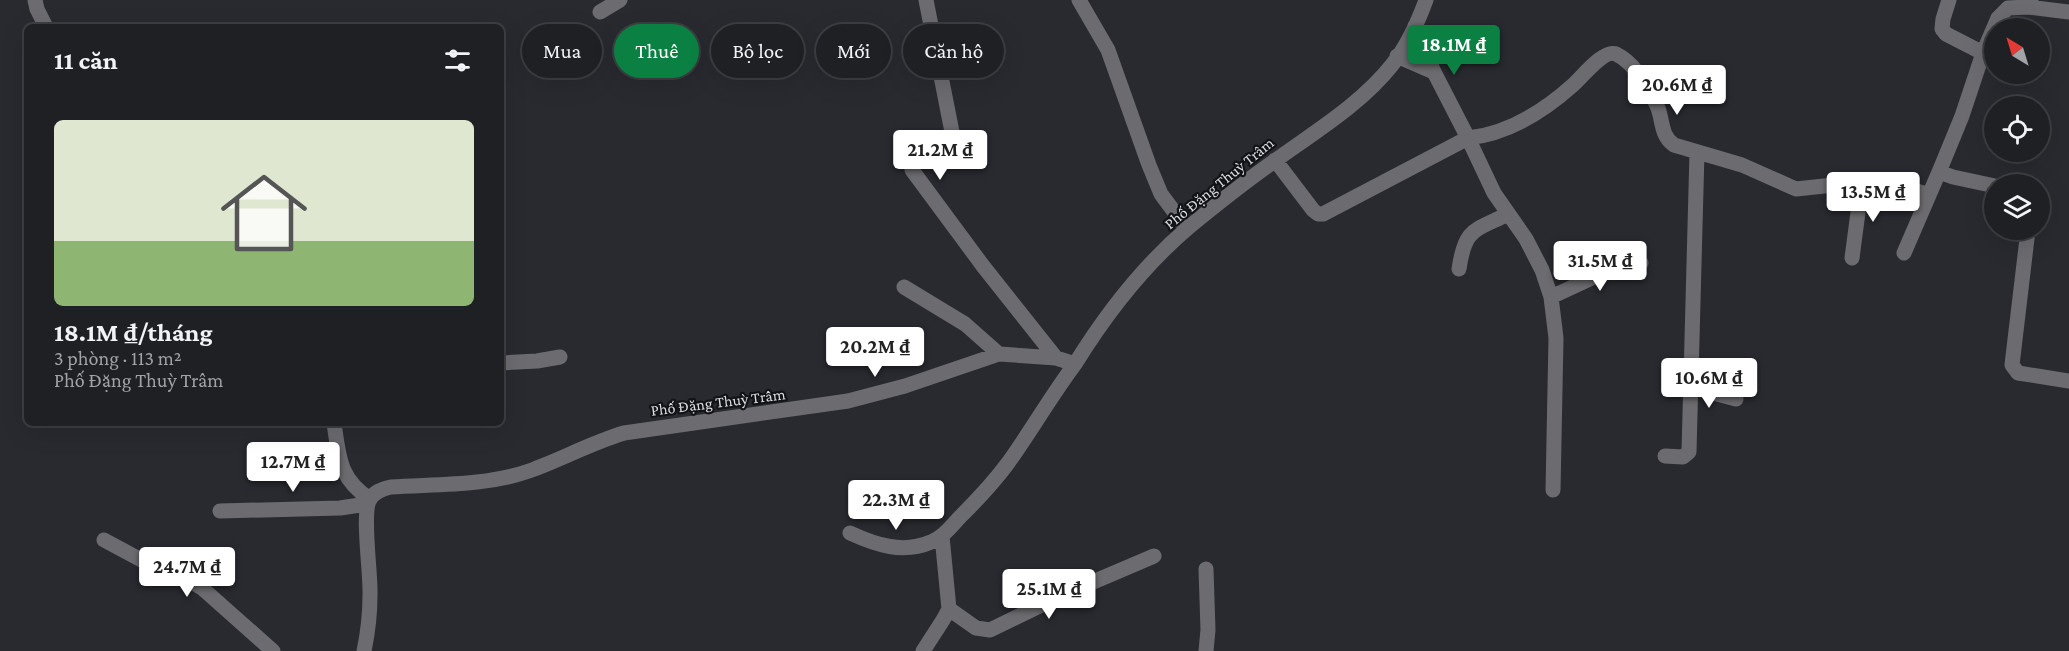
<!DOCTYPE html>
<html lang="vi">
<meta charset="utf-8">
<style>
body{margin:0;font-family:"Crimson Pro",serif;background:#27282c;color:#f1f3f6;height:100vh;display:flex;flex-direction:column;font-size:22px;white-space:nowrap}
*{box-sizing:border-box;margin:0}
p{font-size:20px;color:#a1a3a6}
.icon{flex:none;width:33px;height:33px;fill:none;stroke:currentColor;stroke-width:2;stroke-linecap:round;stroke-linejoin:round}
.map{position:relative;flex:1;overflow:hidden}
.drawer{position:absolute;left:24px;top:24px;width:480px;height:402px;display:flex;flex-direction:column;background:#1f2024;border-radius:9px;box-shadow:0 6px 24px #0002,0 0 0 2px #3c3e41}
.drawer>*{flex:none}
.top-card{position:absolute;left:522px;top:24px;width:570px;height:54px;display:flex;gap:12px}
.needle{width:39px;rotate:322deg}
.buttons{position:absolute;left:1984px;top:18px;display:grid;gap:12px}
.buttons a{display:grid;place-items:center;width:66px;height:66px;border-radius:50%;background:#1f2024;box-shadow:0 6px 24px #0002,0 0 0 2px #3c3e41;font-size:30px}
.price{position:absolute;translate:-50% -51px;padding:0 14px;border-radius:6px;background:#fff;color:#222;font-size:20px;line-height:39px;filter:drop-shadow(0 2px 3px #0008)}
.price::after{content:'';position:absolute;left:50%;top:36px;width:18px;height:14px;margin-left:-9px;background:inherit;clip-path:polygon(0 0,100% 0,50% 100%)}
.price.on{background:#0b8043;color:#fff}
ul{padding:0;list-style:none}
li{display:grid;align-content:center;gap:12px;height:318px;padding:0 30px}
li+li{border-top:2px solid #3c3e41}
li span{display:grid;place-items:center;height:186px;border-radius:9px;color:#555}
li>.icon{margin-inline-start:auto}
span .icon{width:108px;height:108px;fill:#fffc;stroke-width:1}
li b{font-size:26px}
h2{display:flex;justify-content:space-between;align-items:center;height:72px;padding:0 30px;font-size:26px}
.chip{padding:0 21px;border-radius:27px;background:#1f2024;box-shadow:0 6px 24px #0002,0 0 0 2px #3c3e41;font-size:21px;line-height:54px}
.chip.on{background:#0b8043;color:#fff}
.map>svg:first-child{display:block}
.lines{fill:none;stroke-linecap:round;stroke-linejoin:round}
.minor{stroke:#6c6c70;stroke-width:15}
.labels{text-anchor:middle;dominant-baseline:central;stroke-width:4.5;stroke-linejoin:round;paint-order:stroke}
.street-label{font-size:16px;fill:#dddde2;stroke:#121316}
</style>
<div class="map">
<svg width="2069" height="651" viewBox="0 0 2069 651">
<rect width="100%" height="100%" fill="#292a30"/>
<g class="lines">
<path class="minor" d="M 35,0 L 37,9 L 46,27
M 926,0 L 953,137 L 951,143 L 914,160 L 912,163 L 912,170 L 983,266 L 1056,358
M 1079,0 L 1108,50 L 1149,165 L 1161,194 L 1187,229
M 1949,0 L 1943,19 L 1942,29 L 1946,34 L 1983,53
M 2028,7 L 2069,12
M 600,12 L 620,0
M 1415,26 L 1434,72 L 1468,138 L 1494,193 L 1526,239 L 1542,270 L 1551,297 L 1556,338 L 1553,490
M 1397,56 L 1434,72
M 1275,160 L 1313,210 L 1318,214 L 1323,214 L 1468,138 C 1508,134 1544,111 1573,85 C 1582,77 1604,49 1616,54 C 1635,63 1650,90 1658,108 C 1663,122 1661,136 1674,145 L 1742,165 L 1796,189 L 1862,182 L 1898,185 L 1929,195
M 1995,186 L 1953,177 L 1939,172 L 1962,116 L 1983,53 L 1998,18 L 2008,8 L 2028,7 L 2031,0
M 2028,230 L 2012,365 L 2018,373 L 2069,381
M 1904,253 L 1939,172
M 1852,258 L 1862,182
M 1459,269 C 1465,228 1474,231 1508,214
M 904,287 L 965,324 L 999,354
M 1551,297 L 1609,270 L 1641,263
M 501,363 L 537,361 L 560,357
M 1690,387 L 1736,399
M 334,423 C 339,457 339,479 370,499
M 1665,456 L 1683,457 L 1689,452 L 1697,152
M 220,511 L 340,508 L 367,504
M 850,533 C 876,545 903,554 931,542 C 944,537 952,525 962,515 C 978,499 994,482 1008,463 C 1031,431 1051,396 1075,364
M 104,540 L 145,562 L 183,577 L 202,588 L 273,651
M 949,609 L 976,628 L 990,630 L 1058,597 L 1154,556
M 364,651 C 368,632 370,614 370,595 C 371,575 362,516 369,501 C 373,492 382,489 391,487 C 437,484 486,486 529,471 C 562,459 591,443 624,433 L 848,401 L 905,386 L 999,354 L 1056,358 L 1075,364 C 1106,314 1144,265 1189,227 C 1217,204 1246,181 1276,160 C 1316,131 1361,104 1392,65 C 1407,46 1418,22 1426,0
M 923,651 L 943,620 L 949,609 L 942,536
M 1206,651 L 1208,630 L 1206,569"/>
</g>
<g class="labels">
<g class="street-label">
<text transform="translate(1219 183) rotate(-39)">Phố Đặng Thuỳ Trâm</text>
<text transform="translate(718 402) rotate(-7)">Phố Đặng Thuỳ Trâm</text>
</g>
</g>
</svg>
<div class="buttons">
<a><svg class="needle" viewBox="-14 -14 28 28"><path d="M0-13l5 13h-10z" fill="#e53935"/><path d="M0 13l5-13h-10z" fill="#a1a3a6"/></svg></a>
<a><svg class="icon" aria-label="locate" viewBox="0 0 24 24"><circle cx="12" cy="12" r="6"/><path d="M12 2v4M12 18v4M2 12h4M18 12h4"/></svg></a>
<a><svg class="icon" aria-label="layers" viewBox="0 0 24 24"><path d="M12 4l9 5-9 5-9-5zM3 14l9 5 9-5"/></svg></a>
</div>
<b class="price on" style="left:1454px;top:76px">18.1M ₫</b>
<b class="price" style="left:1677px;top:116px">20.6M ₫</b>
<b class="price" style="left:940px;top:181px">21.2M ₫</b>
<b class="price" style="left:1873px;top:223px">13.5M ₫</b>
<b class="price" style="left:1600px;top:292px">31.5M ₫</b>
<b class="price" style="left:875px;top:378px">20.2M ₫</b>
<b class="price" style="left:1709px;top:409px">10.6M ₫</b>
<b class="price" style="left:293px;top:493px">12.7M ₫</b>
<b class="price" style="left:896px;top:531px">22.3M ₫</b>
<b class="price" style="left:187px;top:598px">24.7M ₫</b>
<b class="price" style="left:1049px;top:620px">25.1M ₫</b>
<div class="top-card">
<a class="chip">Mua</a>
<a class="chip on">Thuê</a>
<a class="chip">Bộ lọc</a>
<a class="chip">Mới</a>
<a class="chip">Căn hộ</a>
</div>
<section class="drawer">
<h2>11 căn<svg class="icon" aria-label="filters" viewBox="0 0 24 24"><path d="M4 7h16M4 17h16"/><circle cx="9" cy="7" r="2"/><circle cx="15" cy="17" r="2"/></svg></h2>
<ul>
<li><span style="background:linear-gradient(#dfe7d0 65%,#8fb573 0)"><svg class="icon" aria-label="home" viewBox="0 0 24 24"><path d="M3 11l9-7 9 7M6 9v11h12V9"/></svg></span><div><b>18.1M ₫/tháng</b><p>3 phòng · 113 m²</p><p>Phố Đặng Thuỳ Trâm</p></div></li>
</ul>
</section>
</div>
